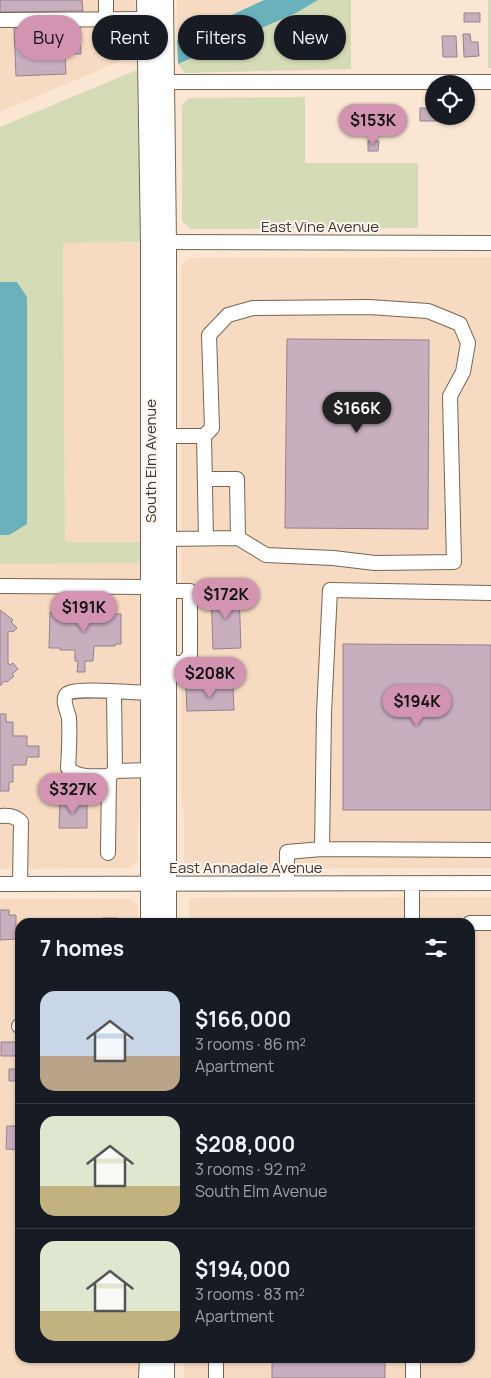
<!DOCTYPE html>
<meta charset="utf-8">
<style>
body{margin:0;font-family:Manrope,sans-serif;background:#20242c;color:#f1f3f6;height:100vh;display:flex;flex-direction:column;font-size:19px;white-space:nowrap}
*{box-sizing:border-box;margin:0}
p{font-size:16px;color:#9ea1a6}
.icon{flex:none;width:28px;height:28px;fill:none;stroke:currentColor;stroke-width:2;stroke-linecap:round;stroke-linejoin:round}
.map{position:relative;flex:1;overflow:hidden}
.panel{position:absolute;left:15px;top:918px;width:460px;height:445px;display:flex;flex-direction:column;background:#171b24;border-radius:15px;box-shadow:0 1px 4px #0004}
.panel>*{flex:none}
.hud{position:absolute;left:15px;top:15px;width:461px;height:45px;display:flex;gap:10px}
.buttons{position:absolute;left:425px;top:75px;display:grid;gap:10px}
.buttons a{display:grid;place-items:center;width:50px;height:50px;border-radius:50%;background:#171b24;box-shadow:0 1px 4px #0004;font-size:25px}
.price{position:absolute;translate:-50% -42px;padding:0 11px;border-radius:18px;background:#d294b0;color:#111;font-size:16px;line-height:32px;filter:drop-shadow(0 1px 2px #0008)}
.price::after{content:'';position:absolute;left:50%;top:30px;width:15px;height:11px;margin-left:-8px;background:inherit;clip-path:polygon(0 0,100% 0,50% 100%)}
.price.current{background:#222;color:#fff}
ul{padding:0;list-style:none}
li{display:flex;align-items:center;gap:15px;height:125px;padding:0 25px}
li+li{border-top:1px solid #363941}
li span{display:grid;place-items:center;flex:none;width:140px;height:100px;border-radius:15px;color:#555}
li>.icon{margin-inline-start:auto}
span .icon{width:60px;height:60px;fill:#fffc;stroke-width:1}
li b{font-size:21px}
h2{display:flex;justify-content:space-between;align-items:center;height:60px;padding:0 25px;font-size:21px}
.tag{padding:0 18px;border-radius:22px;background:#171b24;box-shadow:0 1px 4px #0004;font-size:18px;line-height:45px}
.tag.current{background:#d294b0;color:#111}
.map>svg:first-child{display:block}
.built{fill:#f6dbc2}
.green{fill:#d6dbb7}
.water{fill:#6ab1bb}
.building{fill:#c7afbe;stroke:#97808d}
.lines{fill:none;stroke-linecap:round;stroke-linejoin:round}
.minor-casing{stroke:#776554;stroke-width:16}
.major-casing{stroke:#776554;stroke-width:20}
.minor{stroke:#fff;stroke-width:14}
.major{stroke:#fff;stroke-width:18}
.labels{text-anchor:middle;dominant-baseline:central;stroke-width:4;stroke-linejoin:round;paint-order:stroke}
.street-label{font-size:15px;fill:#3d352e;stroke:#fef6ee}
</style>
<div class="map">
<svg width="491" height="1378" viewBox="0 0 491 1378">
<rect width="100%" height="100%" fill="#fbe6d3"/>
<path class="built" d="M 0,0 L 135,0 L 137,54 L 0,112 Z
M 177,0 L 264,0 L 177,40 Z
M 141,242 L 141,542 L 65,542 L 63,243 Z
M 491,257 L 491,868 L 191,869 L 184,862 L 184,819 L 181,795 L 181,266 L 190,258 Z
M 141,563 L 141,798 L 138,827 L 138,861 L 131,868 L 0,869 L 0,564 Z
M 491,897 L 491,1378 L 184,1378 L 184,1358 L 470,1358 L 470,922 L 189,922 L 189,900 L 192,898 Z
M 0,899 L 131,899 L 138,906 L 138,922 L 20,922 L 20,1358 L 139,1358 L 139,1378 L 0,1378 Z"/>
<path class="green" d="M 318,0 L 351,0 L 351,69 L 185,73 L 178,64 L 296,13 Z
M 488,0 L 491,0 L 491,68 L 488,68 Z
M 137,70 L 141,242 L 63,243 L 65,542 L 141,542 L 141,563 L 0,564 L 0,127 Z
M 305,97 L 305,163 L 418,163 L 418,228 L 191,229 L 182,221 L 182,105 L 189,98 Z"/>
<path class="water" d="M 264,0 L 318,0 L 296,13 L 178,64 L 177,40 Z
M 0,282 L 17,282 L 27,297 L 27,524 L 9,535 L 0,535 Z"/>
<path class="building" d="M 0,0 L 82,0 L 83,11 L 0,12 Z
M 464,13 L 480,13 L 480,22 L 464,22 Z
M 80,25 L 81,54 L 65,54 L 66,74 L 16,76 L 14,28 Z
M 463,34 L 470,34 L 471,42 L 478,42 L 479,56 L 464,57 Z
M 442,36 L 456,36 L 457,57 L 443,57 Z
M 420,108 L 434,108 L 434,116 L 441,116 L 441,121 L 420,121 Z
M 368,141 L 379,141 L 378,151 L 368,151 Z
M 287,339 L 429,340 L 428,529 L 285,528 Z
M 239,592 L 241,648 L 213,649 L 211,593 Z
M 0,610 L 13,620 L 11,622 L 17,628 L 13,632 L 10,631 L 8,632 L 8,663 L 10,665 L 13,663 L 18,669 L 12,674 L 14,676 L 7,682 L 5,681 L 0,686 Z
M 76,610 L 95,610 L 95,614 L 121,614 L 121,644 L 115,644 L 115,646 L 94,646 L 93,661 L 85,661 L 85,672 L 77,672 L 78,661 L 75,661 L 75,650 L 60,650 L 60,648 L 49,648 L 50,612 L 76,612 Z
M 343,644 L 491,645 L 491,810 L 343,810 Z
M 233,687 L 234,710 L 187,711 L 186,688 Z
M 0,714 L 6,714 L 6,722 L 13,722 L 13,736 L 27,736 L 27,746 L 39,746 L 39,757 L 27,757 L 26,765 L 13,765 L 13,782 L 9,782 L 9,791 L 0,791 Z
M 60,801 L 87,801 L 87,828 L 59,828 Z
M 0,910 L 9,910 L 9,915 L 16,915 L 16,939 L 0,940 Z
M 102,918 L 117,918 L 117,922 L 102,922 Z
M 1,1042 L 20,1042 L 20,1056 L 1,1056 Z
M 9,1069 L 20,1069 L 20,1081 L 9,1081 Z
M 7,1126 L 20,1126 L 20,1150 L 6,1149 Z
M 272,1358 L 385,1358 L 385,1378 L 272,1378 Z"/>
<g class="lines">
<defs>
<path id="minor" d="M 106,0 L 106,19
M 0,20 L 147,19
M 157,82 L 491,82
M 158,242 L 491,243
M 167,436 L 204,436
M 205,479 L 237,479 L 238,538
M 167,539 L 238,538 L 266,555 L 333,558 L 375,563 L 454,562 L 450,396 L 463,372 L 468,343 L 460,324 L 428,311 L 369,307 L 253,308 L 228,315 L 209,335 L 212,428 L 204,436 L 206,538
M 0,586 L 150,587
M 167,591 L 190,591 L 190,655 L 183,663 L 167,663
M 491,593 L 330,590 L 324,713 L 322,849 L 491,850
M 114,692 L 115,771
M 150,693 C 137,693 72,686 66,695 C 62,702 68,712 69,718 C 70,735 69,752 68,768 C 78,779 96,776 109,776 L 115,771 L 150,770
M 0,816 C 8,815 16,816 21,822 L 20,884
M 108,853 L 109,776
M 287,883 L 287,852 L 322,849
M 0,884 L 491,883
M 412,884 L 412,922
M 470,923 L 491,923
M 19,1026 L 20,1026
M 413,1358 L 413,1378
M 216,1378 L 216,1358"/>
<path id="major" d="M 146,0 L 150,242 L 150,922
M 164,0 L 167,242 L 167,922
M 148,1378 L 149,1358
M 165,1378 L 165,1358"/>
</defs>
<use href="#minor" class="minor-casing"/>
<use href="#major" class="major-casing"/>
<use href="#minor" class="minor"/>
<use href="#major" class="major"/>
</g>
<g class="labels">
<g class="street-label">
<text x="320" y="226">East Vine Avenue</text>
<text transform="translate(150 461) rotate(-90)">South Elm Avenue</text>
<text x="246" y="867">East Annadale Avenue</text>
</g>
</g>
</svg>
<div class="buttons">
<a><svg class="icon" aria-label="locate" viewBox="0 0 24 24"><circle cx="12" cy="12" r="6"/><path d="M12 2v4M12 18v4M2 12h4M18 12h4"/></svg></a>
</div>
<b class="price" style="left:373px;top:146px">$153K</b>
<b class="price current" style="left:357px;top:434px">$166K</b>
<b class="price" style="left:226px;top:620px">$172K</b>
<b class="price" style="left:84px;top:633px">$191K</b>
<b class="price" style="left:210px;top:699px">$208K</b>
<b class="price" style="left:417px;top:727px">$194K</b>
<b class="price" style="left:73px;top:815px">$327K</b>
<div class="hud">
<a class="tag current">Buy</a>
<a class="tag">Rent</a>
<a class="tag">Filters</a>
<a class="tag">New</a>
</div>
<section class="panel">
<h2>7 homes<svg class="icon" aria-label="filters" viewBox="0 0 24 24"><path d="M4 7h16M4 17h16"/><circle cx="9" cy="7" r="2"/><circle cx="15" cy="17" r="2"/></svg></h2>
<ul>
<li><span style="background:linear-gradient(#c9d6e8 65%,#b9a48a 0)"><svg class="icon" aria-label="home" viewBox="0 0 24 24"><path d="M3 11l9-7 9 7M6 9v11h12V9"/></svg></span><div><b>$166,000</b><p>3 rooms · 86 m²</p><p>Apartment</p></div></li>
<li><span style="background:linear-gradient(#dfe7d0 70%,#c2b280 0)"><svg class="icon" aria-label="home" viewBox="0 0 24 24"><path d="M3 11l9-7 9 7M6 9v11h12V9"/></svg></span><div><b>$208,000</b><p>3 rooms · 92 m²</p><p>South Elm Avenue</p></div></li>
<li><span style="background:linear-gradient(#dfe7d0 70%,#c2b280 0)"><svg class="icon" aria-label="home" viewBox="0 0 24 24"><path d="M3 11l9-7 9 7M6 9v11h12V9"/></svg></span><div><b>$194,000</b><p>3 rooms · 83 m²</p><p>Apartment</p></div></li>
</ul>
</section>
</div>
